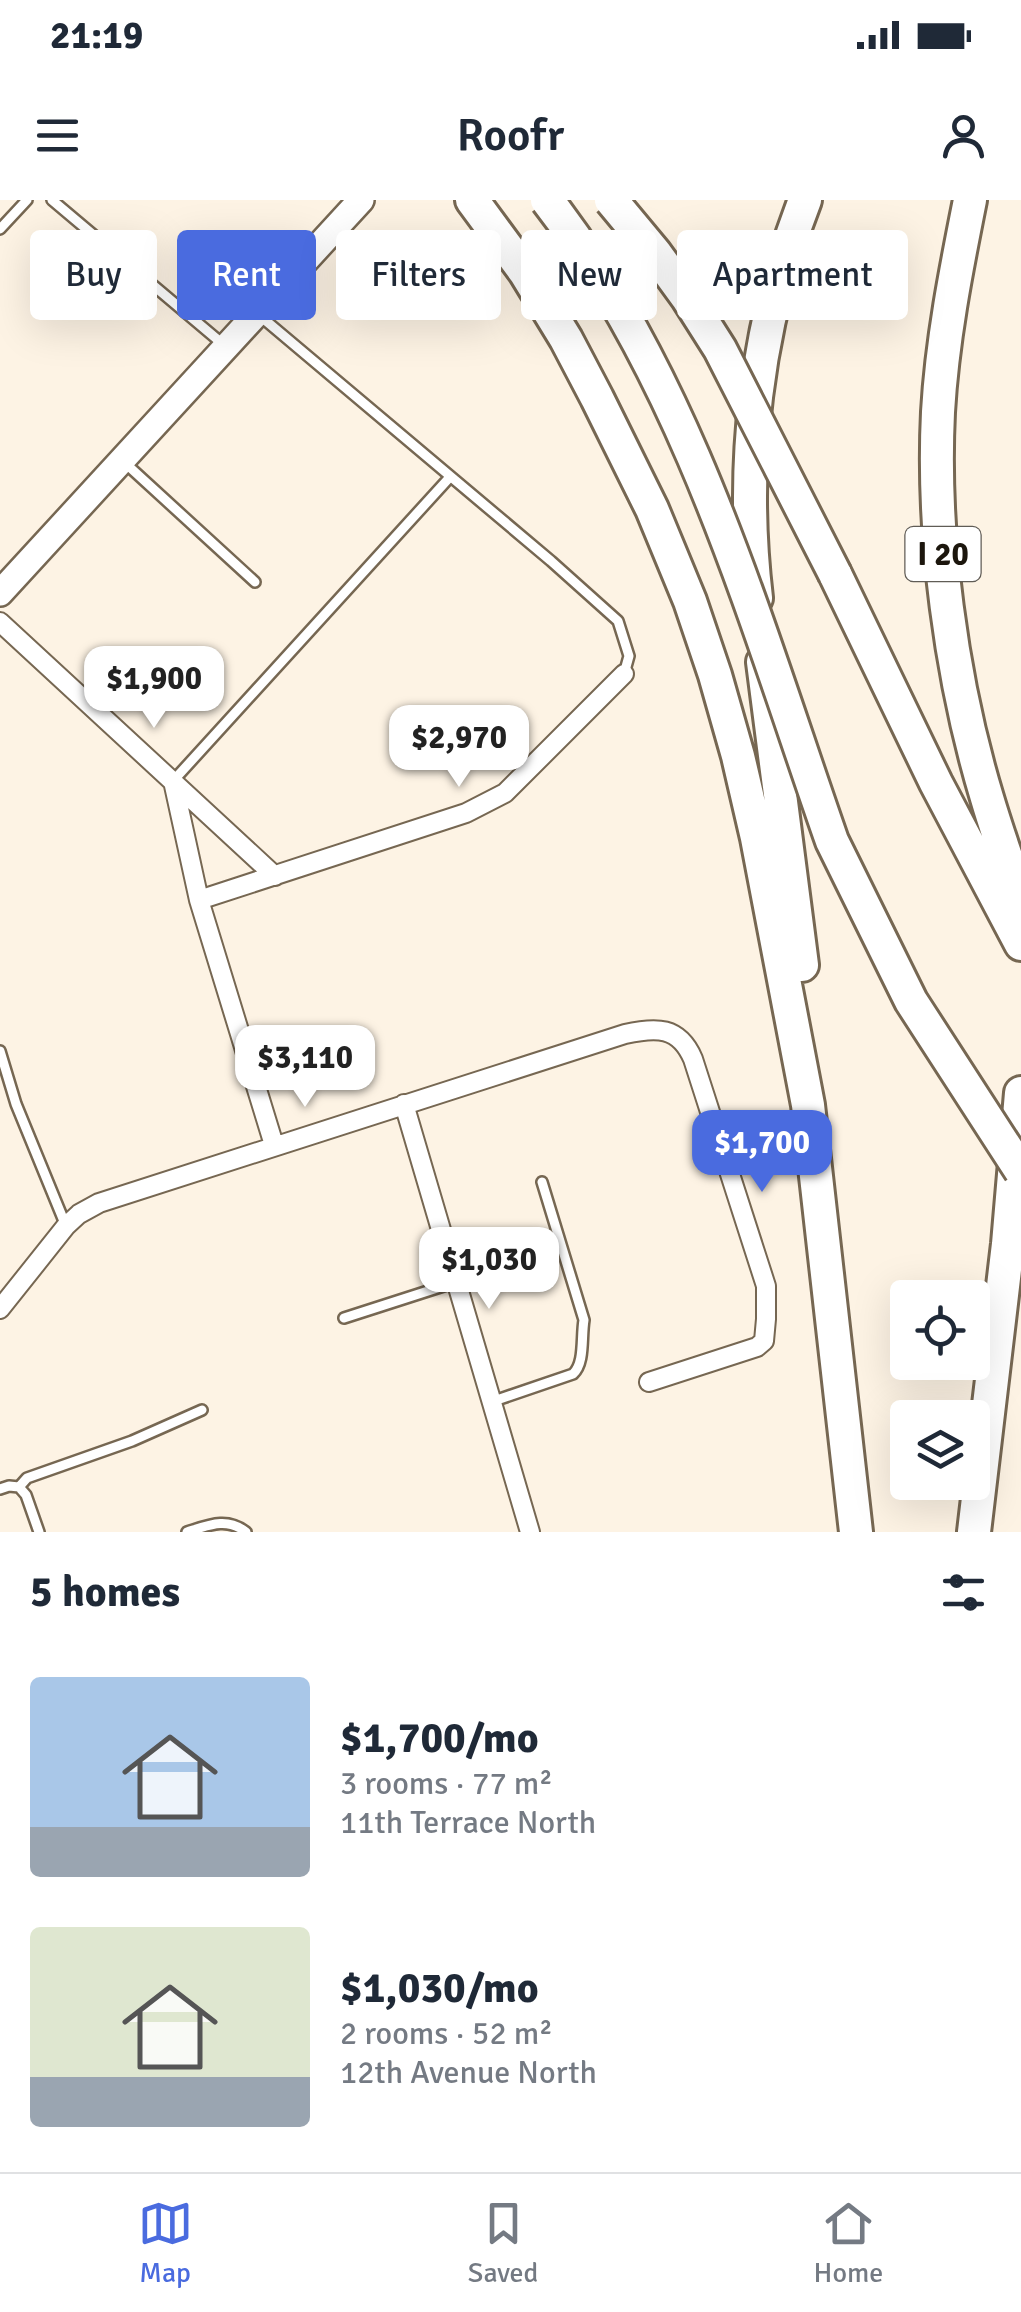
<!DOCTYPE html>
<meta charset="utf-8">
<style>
body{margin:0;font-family:Signika,sans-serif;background:#f2f2f3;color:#1f2937;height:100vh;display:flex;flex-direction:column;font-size:38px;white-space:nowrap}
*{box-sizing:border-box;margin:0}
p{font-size:32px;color:#747a83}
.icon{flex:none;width:55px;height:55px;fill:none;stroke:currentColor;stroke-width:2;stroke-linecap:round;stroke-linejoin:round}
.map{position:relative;height:1332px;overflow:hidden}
.sheet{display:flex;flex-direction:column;background:#fff;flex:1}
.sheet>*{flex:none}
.banner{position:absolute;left:30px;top:30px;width:962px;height:90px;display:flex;gap:20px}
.buttons{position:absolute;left:890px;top:1080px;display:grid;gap:20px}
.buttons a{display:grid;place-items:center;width:100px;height:100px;border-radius:10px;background:#fff;box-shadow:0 10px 40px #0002;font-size:50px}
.price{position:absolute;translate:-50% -85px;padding:0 22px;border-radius:20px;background:#fff;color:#222;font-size:32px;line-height:65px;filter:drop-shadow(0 2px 5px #0008)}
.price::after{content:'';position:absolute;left:50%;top:60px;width:30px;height:22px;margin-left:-15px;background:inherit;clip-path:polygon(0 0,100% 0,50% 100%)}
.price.selected{background:#4a6bdf;color:#fff}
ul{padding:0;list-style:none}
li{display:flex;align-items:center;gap:30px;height:250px;padding:0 30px}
li span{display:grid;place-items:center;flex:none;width:280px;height:200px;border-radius:10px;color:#555}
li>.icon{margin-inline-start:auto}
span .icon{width:120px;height:120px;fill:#fffc;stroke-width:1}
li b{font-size:42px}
h2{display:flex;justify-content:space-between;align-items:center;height:120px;padding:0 30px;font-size:42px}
.chip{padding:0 35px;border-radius:10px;background:#fff;box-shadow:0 10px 40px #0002;font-size:35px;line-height:90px}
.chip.selected{background:#4a6bdf;color:#fff}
.status{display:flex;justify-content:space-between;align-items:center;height:70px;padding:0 50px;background:#fff;direction:ltr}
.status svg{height:28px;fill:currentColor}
header{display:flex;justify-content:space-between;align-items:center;height:130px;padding:0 30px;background:#fff;font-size:45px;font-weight:600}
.dock{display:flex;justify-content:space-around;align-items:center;height:140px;border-top:2px solid #e0e1e3;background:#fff;font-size:28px;color:#747a83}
.dock a{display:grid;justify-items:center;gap:5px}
.dock .selected{color:#4a6bdf}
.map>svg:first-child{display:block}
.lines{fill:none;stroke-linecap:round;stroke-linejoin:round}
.lane-casing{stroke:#766752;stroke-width:14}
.street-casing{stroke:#766752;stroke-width:22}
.secondary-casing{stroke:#766752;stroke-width:30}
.highway-casing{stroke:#766752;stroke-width:38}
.lane{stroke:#fff;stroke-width:9}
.street{stroke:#fff;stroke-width:18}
.secondary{stroke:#fff;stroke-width:25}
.highway{stroke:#fff;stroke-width:32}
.highway-bridge-casing{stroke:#766752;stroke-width:38;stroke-linecap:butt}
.highway-bridge{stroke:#fff;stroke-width:32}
.labels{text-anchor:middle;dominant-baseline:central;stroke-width:10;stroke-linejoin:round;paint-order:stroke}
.shield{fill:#fff;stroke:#605c56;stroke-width:2.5}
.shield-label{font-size:32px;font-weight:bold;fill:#1c160d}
</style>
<div class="status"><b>21:19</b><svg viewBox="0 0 49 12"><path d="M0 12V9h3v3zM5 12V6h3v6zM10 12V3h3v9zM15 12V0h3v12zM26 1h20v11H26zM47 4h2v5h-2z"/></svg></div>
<header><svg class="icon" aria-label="menu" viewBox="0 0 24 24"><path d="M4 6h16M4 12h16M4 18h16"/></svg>Roofr<svg class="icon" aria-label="person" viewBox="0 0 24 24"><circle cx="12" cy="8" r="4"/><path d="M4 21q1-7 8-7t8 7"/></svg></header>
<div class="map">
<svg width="1021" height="1332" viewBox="0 0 1021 1332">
<rect width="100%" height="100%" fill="#fdf3e4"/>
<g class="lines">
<defs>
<path id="lane" d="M 52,0 L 224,145
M 0,29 L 27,0
M 259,115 L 551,361 L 618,421 L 629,456 L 624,474
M 124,262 L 255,382
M 173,581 L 450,277
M 0,851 L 16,904 L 66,1026
M 344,1118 L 456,1082
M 491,1202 L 573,1174 C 585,1163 581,1138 584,1120 L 542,982
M 19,1287 L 27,1278 L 132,1241 L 202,1210
M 0,1289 L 9,1286 L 19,1287 L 26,1295 L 39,1332
M 187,1332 C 209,1325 227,1317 246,1332"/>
<path id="street" d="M 0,422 L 275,676
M 173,581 L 199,700 L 274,945
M 199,700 L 466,613 L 505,593 L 624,474
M 404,904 L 530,1332
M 0,1109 L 66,1026 L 79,1014 L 99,1003 L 625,834 C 656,827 679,826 693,859 L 766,1086 L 766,1119 L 764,1141 L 757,1147 L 649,1182"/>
<path id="secondary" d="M 0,393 L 361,0"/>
<path id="highway" d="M 472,0 L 525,72 L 566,139 L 597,198 L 652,309 L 690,401 L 715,475 L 738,556 L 757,638 L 808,905 L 856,1332
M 970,0 C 956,70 942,141 938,212 C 932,336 951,479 987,598 C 997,632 1009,666 1021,700
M 835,374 L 936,583 L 1021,744
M 756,398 C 740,264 756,126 805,0
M 763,462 L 802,765
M 974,1332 L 1008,1044 L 1021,893"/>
</defs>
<use href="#lane" class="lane-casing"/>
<use href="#street" class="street-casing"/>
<use href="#secondary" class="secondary-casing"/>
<use href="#highway" class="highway-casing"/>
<use href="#lane" class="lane"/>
<use href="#street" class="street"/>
<use href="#secondary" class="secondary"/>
<use href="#highway" class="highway"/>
<defs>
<path id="highway-bridge" d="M 547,0 C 690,184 756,424 832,641 L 911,801 L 1021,971
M 611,0 L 655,53 L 687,97 L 720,149 L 835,374"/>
</defs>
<use href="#highway-bridge" class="highway-bridge-casing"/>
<use href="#highway-bridge" class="highway-bridge"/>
</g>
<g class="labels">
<rect class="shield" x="905.5" y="327" width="75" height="54" rx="8"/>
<g class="shield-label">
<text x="943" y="354">I 20</text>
</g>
</g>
</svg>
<div class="buttons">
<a><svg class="icon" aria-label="locate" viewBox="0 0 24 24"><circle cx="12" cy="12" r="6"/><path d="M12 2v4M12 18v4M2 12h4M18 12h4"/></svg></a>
<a><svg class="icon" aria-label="layers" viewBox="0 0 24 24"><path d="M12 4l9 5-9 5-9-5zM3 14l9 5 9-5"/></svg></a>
</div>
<b class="price" style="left:154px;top:531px">$1,900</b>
<b class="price" style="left:459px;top:590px">$2,970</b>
<b class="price" style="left:305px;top:910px">$3,110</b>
<b class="price selected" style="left:762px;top:995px">$1,700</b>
<b class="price" style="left:489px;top:1112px">$1,030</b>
<div class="banner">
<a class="chip">Buy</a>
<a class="chip selected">Rent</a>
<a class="chip">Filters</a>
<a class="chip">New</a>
<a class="chip">Apartment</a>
</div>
</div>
<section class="sheet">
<h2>5 homes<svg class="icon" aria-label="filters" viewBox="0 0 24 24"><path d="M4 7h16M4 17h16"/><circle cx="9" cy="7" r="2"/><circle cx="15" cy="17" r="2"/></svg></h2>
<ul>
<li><span style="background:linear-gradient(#a9c7e8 75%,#9aa5b1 0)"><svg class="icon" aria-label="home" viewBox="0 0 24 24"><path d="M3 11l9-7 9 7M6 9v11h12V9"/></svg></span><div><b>$1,700/mo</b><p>3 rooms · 77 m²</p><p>11th Terrace North</p></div></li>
<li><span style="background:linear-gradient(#dfe7d0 75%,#9aa5b1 0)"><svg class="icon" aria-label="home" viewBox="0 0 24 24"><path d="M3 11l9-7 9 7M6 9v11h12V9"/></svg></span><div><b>$1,030/mo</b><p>2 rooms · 52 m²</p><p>12th Avenue North</p></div></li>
</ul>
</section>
<nav class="dock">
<a class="selected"><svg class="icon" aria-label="map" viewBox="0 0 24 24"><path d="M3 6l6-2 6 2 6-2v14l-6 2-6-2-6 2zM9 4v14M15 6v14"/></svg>Map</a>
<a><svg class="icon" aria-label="saved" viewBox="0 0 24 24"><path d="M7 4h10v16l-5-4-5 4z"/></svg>Saved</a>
<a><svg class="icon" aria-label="home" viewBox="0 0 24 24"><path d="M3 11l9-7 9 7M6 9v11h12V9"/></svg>Home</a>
</nav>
